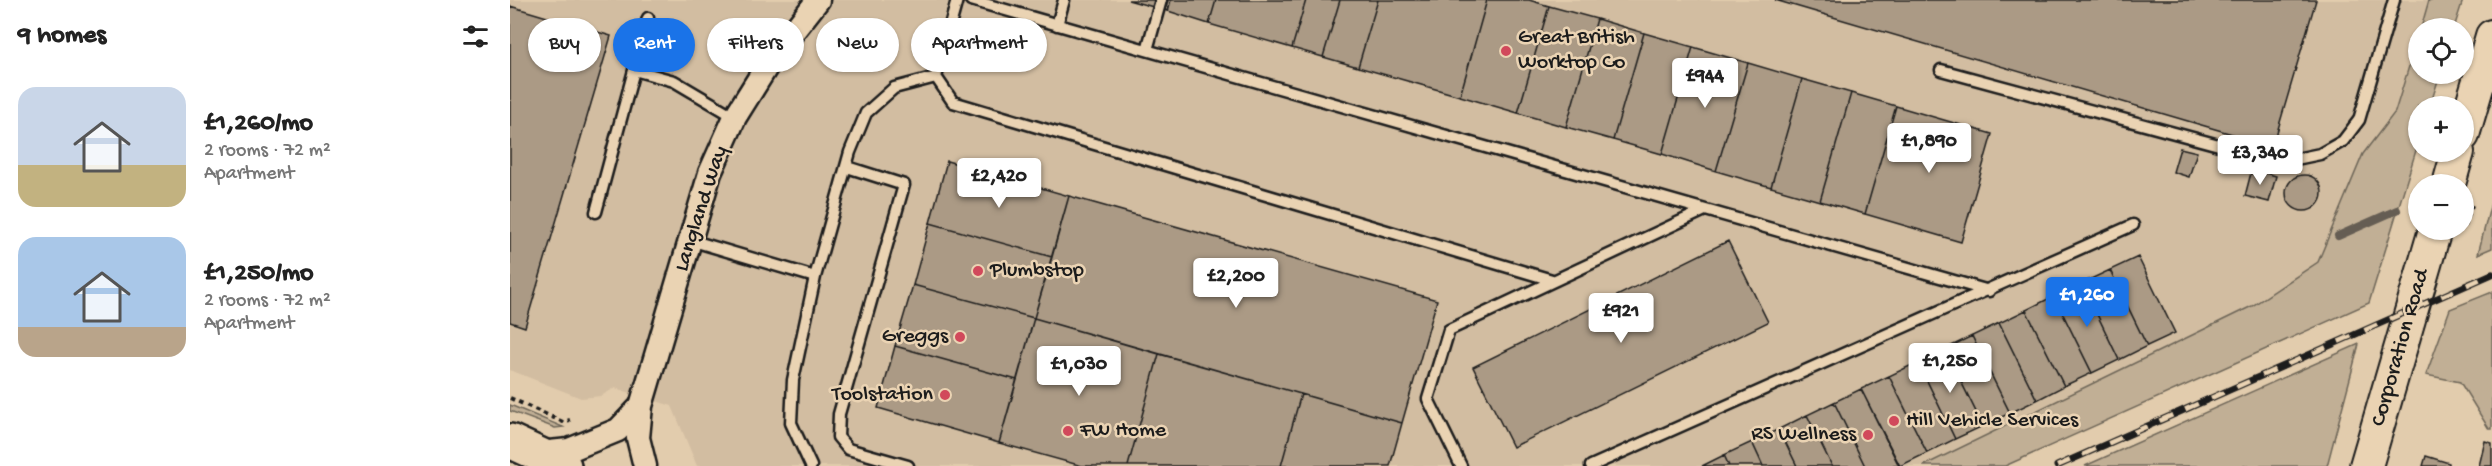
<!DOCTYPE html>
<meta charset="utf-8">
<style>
body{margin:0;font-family:"Gochi Hand",sans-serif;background:#f2f2f2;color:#222;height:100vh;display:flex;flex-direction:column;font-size:22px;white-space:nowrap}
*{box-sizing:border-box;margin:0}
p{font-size:20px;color:#767676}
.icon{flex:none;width:33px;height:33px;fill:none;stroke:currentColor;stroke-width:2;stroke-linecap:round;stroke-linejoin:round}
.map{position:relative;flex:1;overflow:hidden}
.details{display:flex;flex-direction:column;background:#fff;width:510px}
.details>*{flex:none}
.hud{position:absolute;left:18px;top:18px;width:570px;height:54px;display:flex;gap:12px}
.controls{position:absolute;left:1898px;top:18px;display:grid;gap:12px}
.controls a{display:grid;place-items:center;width:66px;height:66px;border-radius:50%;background:#fff;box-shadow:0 2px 4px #0004;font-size:30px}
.price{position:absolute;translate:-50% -51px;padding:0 14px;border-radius:6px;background:#fff;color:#222;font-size:20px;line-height:39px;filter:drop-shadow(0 2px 3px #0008)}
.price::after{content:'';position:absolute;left:50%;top:36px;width:18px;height:14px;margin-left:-9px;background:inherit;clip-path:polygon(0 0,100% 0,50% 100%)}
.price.active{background:#1a73e8;color:#fff}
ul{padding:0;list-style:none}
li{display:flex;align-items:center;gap:18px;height:150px;padding:0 18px}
li span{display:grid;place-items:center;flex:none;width:168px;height:120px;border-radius:18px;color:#555}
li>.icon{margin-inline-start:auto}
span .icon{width:72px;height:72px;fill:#fffc;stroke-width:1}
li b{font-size:26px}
h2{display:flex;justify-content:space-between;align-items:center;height:72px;padding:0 18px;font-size:26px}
.chip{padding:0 21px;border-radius:27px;background:#fff;box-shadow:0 2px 4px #0004;font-size:21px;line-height:54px}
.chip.active{background:#1a73e8;color:#fff}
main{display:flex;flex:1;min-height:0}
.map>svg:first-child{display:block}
.built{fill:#d2bda1}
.green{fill:#c1af95;stroke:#6e6658;stroke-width:1.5}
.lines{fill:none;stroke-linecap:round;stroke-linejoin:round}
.stream{stroke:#655d52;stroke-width:8}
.building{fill:#ab9a85;stroke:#1c1c1c;stroke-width:1.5}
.lane-casing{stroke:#1c1c1c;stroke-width:15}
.street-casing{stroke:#1c1c1c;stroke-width:27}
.secondary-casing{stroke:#1c1c1c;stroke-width:36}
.primary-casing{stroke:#1c1c1c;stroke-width:38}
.path{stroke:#1c1c1c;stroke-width:4;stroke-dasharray:4.5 4.5;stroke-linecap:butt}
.lane{stroke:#ead3b3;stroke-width:10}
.street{stroke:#ead3b3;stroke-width:22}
.secondary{stroke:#ead3b3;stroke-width:32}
.primary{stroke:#ead3b3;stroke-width:33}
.rail-casing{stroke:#1c1c1c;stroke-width:7}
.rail{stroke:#ead3b3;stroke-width:4.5;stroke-dasharray:14;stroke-linecap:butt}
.poi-dot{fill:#d1495b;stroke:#ead3b3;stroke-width:2}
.labels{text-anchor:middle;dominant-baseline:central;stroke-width:5;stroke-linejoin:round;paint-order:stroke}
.poi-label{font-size:22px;fill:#1c1c1c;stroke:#ead3b3;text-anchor:start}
.street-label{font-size:22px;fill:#1c1c1c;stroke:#ead3b3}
</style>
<main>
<section class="details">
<h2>9 homes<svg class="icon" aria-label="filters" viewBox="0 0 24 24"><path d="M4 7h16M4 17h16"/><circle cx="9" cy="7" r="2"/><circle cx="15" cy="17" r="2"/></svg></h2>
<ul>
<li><span style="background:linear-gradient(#c9d6e8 65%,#c2b280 0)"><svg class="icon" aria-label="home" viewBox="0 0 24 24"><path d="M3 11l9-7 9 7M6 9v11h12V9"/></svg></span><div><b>£1,260/mo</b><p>2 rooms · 72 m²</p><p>Apartment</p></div></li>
<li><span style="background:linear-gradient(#a9c7e8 75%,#b9a48a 0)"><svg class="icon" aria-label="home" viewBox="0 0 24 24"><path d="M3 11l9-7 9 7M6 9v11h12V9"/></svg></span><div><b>£1,250/mo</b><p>2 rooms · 72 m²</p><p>Apartment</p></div></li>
</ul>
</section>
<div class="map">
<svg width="1982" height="466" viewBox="0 0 1982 466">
<rect width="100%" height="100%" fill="#e2ccad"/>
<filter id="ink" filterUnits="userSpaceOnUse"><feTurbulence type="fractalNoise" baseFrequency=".0167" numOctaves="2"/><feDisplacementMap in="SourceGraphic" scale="12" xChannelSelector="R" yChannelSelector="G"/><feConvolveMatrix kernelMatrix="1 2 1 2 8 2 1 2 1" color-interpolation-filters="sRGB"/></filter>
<g filter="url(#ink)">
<path class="built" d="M 0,0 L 1919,0 L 1911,28 L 1908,28 L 1908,37 L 1885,112 L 1853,154 L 1808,262 L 1742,306 L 1413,466 L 187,466 L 162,406 L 105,388 L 91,396 L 71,398 L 0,370 Z"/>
<path class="green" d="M 1919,0 L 1953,0 L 1944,28 L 1911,28 Z
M 1908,37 L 1908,74 L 1930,74 L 1920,106 L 1908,106 L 1908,144 L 1859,303 L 1495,466 L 1413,466 L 1742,306 L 1808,262 L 1853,154 L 1885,112 Z
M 1982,199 L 1982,248 L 1968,254 Z
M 1982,292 L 1982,429 L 1979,429 L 1950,382 L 1916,375 L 1940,309 Z
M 1849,344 L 1817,466 L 1575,466 Z
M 0,405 L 53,427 L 45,428 L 0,411 Z"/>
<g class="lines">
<path class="stream" d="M 1828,236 L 1887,210"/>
</g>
<path class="building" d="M 618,0 L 661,0 L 658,11 Z
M 661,0 L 706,0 L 699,24 L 658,11 Z
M 706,0 L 796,0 L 782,48 L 699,24 Z
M 796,0 L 830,0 L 813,57 L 782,48 Z
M 830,0 L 868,0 L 848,67 L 813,57 Z
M 868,0 L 977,0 L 950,96 L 848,67 Z
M 977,0 L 1019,0 L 1039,6 L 1008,113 L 950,96 Z
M 1265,0 L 1806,0 L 1763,146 Z
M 0,6 L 101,36 L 15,327 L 0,322 Z
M 1039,6 L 1087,19 L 1056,127 L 1008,113 Z
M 1087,19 L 1134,33 L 1103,140 L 1056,127 Z
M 1134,33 L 1183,47 L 1152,154 L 1103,140 Z
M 1183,47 L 1238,63 L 1206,171 L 1152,154 Z
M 1238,63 L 1292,79 L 1261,187 L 1206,171 Z
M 1292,79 L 1341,93 L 1310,201 L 1261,187 Z
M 1341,93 L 1386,106 L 1355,214 L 1310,201 Z
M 1386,106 L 1482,134 L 1451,242 L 1355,214 Z
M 1670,148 L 1687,152 L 1679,177 L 1663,172 Z
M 437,161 L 559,196 L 542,257 L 420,223 Z
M 1742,169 L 1766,176 L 1759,202 L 1735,196 Z
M1776 193a18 18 0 1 1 36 0a18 18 0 1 1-36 0Z
M 559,196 L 927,300 L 892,423 L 524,318 Z
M 420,223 L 542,257 L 524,318 L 403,285 Z
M 1218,241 L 1258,322 L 1003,447 L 963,367 Z
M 1628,257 L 1665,333 L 1637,346 L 1600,270 Z
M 1600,270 L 1637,346 L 1609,360 L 1572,283 Z
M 1572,283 L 1609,360 L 1582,373 L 1544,296 Z
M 403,285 L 524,318 L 507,380 L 385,346 Z
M 1544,296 L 1582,373 L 1554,386 L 1516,310 Z
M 1516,310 L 1554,386 L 1527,400 L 1489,323 Z
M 524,318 L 649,354 L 618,466 L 572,466 L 489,443 Z
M 1489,323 L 1527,400 L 1500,413 L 1462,336 Z
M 1462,336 L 1500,413 L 1473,426 L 1435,349 Z
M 385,346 L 507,380 L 489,443 L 368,408 Z
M 1435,349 L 1473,426 L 1445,439 L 1408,362 Z
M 649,354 L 791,394 L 771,466 L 618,466 Z
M 1408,362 L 1445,439 L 1417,453 L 1379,376 Z
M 1379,376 L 1417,453 L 1390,466 L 1351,389 Z
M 1351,389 L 1389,466 L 1355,466 L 1324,402 Z
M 791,394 L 892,423 L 880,466 L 771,466 Z
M 1324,402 L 1355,466 L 1322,466 L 1297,415 Z
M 1297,415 L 1322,466 L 1287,466 L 1269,429 Z
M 1269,429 L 1287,466 L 1253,466 L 1242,442 Z
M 1975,441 L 1982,443 L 1982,466 L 1969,466 Z
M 1242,442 L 1253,466 L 1219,466 L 1214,455 Z
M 1214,455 L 1219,466 L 1192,466 Z
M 1916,456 L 1939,463 L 1939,466 L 1913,466 Z"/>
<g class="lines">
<defs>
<path id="lane" d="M 447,0 L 426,77 L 443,102 L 1042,280
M 461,0 L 1479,291
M 547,25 L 554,0
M 637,50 L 651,0
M 124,70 L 164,81 L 225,117
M 1431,70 L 1757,158 L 1786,159 L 1810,154 L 1833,141 L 1849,120 L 1884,0
M 337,167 L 394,185 L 329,414 L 328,437 L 338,449 L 398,466
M 86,212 L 138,18
M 180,240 L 305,277
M 301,466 L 281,423 L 283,380 L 305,277 L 340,152 L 356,113 L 384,88 L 426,77
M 951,466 L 918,399 L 939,330 L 1195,210
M 1081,466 L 1623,225"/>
<path id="street" d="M 30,453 L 59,450 L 108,430 L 131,406
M 135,466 L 128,438 L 131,406 L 200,173 L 225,117 L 260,61 L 308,0"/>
<path id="secondary" d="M 1953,135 L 1982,36
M 1939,184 L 1948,152
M 1856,466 L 1925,230"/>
<path id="primary" d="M 0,441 L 54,466"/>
</defs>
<use href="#lane" class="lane-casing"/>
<use href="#street" class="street-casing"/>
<use href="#secondary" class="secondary-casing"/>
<use href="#primary" class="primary-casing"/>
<path class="path" d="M 1955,226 L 1962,205
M 0,398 L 53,422 L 60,420"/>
<use href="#lane" class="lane"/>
<use href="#street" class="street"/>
<use href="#secondary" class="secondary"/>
<use href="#primary" class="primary"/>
<defs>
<path id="rail" d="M 1547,466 L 1982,274"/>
</defs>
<use href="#rail" class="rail-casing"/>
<use href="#rail" class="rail"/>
</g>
</g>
<g class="poi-dot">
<circle cx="996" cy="51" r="6"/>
<circle cx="468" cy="271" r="6"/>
<circle cx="450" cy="337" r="6"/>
<circle cx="435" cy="395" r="6"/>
<circle cx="1384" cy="421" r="6"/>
<circle cx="558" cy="431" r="6"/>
<circle cx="1358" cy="435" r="6"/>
</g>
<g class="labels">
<g class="poi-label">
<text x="1008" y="38">Great British<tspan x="1008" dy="25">Worktop Co</tspan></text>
<text x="480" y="271">Plumbstop</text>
<text x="438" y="337" text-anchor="end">Greggs</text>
<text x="423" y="395" text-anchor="end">Toolstation</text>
<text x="1396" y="421">Hill Vehicle Services</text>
<text x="570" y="431">FW Home</text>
<text x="1346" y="435" text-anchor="end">RS Wellness</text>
</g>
<g class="street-label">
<text transform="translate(192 209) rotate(-72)">Langland Way</text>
<text transform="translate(1891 348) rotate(-74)">Corporation Road</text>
</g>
</g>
</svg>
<div class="controls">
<a><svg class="icon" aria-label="locate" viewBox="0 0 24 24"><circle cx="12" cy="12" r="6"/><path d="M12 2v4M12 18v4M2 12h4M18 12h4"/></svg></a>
<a>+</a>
<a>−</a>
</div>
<b class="price" style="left:1195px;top:109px">£944</b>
<b class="price" style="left:1419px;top:174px">£1,890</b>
<b class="price" style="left:1750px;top:186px">£3,340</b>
<b class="price" style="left:489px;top:209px">£2,420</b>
<b class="price" style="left:726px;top:309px">£2,200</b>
<b class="price active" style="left:1577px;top:328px">£1,260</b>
<b class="price" style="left:1111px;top:344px">£921</b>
<b class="price" style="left:1440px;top:394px">£1,250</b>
<b class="price" style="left:569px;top:397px">£1,030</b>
<div class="hud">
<a class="chip">Buy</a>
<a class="chip active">Rent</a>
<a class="chip">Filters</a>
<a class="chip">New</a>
<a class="chip">Apartment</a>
</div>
</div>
</main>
